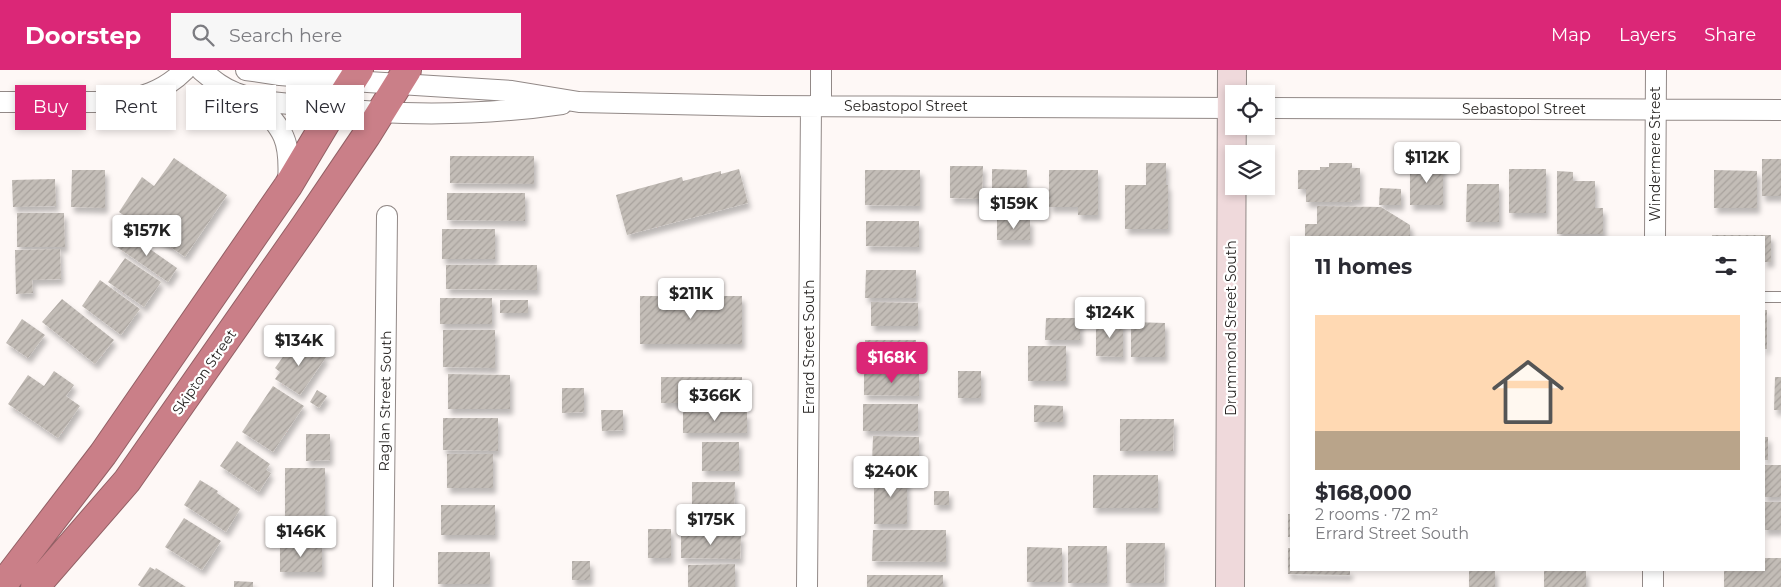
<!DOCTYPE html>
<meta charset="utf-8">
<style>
body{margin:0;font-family:Montserrat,sans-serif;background:#f7f7f7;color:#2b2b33;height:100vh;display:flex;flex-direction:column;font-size:19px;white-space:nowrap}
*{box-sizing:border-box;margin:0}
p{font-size:16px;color:#7c7c81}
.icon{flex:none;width:28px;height:28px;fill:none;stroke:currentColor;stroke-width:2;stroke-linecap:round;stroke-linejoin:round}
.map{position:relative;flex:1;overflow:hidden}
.side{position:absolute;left:1290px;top:166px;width:475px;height:335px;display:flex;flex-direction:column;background:#fff;border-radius:0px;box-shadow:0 2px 8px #0003}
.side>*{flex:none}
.top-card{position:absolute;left:15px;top:15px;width:475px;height:45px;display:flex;gap:10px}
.buttons{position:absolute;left:1225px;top:15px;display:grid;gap:10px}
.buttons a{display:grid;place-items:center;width:50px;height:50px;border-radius:0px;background:#fff;box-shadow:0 2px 8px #0003;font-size:25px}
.price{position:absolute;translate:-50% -42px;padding:0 11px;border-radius:5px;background:#fff;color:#222;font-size:16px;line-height:32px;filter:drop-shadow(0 1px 2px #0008)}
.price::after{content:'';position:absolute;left:50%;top:30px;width:15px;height:11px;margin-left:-8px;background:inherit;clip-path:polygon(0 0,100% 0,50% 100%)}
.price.on{background:#db2777;color:#fff}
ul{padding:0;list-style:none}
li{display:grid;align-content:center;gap:10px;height:265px;padding:0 25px}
li span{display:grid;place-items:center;height:155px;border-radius:0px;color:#555}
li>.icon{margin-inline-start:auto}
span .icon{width:90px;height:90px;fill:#fffc;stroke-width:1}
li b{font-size:21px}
h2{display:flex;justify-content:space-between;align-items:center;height:60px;padding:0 25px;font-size:21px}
.tag{padding:0 18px;border-radius:0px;background:#fff;box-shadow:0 2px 8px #0003;font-size:18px;line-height:45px}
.tag.on{background:#db2777;color:#fff}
header{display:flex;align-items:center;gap:30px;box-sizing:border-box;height:70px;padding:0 25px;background:#db2777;color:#fff}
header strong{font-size:24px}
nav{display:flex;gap:28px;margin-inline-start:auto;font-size:18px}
.search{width:350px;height:45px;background:#f7f7f7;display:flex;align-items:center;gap:12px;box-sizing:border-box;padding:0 18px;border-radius:0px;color:#7c7c81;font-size:19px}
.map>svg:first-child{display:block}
.building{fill:url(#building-hatch);filter:url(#shadow)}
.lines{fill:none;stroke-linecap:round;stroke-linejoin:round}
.lane-casing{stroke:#928987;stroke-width:12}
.street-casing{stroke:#928987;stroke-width:22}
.secondary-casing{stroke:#928987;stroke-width:30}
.highway-casing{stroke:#926065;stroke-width:30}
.lane{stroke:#fff;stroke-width:10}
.street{stroke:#fff;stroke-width:20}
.secondary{stroke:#efd9db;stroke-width:28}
.highway{stroke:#ca7f88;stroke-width:28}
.labels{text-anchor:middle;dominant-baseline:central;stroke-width:4.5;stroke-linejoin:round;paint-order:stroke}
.street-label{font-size:14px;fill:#2a2725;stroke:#fff}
</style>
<header>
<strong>Doorstep</strong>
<div class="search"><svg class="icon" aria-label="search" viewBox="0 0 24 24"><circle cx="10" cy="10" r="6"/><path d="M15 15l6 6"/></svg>Search here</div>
<nav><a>Map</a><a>Layers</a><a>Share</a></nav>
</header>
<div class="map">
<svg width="1781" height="517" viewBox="0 0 1781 517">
<defs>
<pattern id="building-hatch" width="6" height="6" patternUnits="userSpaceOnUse" patternTransform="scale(1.25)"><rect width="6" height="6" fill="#c3bdb7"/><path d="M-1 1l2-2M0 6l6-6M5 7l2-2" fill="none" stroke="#a8a29d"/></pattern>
<filter id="shadow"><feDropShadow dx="3" dy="5.5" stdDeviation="2.5" flood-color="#0004"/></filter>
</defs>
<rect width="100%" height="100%" fill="#fef8f6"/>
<path class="building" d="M 450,86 L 534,86 L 534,114 L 450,113 Z
M 174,88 L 227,125 L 185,187 L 119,142 L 142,107 L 154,116 Z
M 1762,89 L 1781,89 L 1781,126 L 1762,126 Z
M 1146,93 L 1166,93 L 1166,115 L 1168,115 L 1168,159 L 1125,159 L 1125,115 L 1146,115 Z
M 1329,93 L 1352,93 L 1352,98 L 1360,98 L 1360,130 L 1352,130 L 1351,132 L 1306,132 L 1306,119 L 1298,119 L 1298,100 L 1320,100 L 1320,97 L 1329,97 Z
M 1410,94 L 1443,94 L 1443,135 L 1410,135 Z
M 950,96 L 983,96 L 982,129 L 950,128 Z
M 739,99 L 748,133 L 627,165 L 616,125 L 682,107 L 683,111 L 721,101 L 721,104 Z
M 992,99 L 1027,100 L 1027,130 L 992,130 Z
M 1509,99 L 1546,99 L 1546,143 L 1509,143 Z
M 72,100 L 105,100 L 105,138 L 71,137 Z
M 865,100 L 920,100 L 920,136 L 865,135 Z
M 1049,100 L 1098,100 L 1098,145 L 1078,145 L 1078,137 L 1049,137 Z
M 1714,100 L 1757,101 L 1757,138 L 1714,138 Z
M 1557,101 L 1573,102 L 1573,111 L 1595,111 L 1595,138 L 1603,138 L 1603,164 L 1557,164 Z
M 55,109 L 56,136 L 13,137 L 12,110 Z
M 1467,114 L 1499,114 L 1499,152 L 1466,152 Z
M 1380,118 L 1401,119 L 1401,135 L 1379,135 Z
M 447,123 L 525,123 L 525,151 L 447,150 Z
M 1317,136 L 1381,137 L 1410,155 L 1410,168 L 1305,168 L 1305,154 L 1317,154 Z
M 17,143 L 64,143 L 65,177 L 17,177 Z
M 997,149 L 1030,149 L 1030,170 L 997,170 Z
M 866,151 L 919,151 L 919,177 L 866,176 Z
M 442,159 L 495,159 L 495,189 L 442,189 Z
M 127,163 L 177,198 L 168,212 L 117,177 Z
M 1712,165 L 1771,165 L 1771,192 L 1764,192 L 1764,168 L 1712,168 Z
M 60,179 L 61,209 L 32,210 L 33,223 L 16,224 L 15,180 Z
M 125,188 L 161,212 L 144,237 L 108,212 Z
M 446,195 L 537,195 L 537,220 L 446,219 Z
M 866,200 L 916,200 L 916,228 L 865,228 Z
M 100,210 L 140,239 L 121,265 L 82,236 Z
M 640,226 L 742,226 L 742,274 L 640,274 Z
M 440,228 L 492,228 L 492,254 L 440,254 Z
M 62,229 L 114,270 L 95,294 L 42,252 Z
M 500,230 L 528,230 L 528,243 L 500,243 Z
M 871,232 L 918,233 L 918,256 L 871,256 Z
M 1764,240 L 1767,240 L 1767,279 L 1764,279 Z
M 1046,248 L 1080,248 L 1080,270 L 1045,270 Z
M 22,249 L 45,265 L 28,288 L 6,273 Z
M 1096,251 L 1123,251 L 1123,287 L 1096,286 Z
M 1131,252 L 1165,253 L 1165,287 L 1131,287 Z
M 443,260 L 495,260 L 495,298 L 443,297 Z
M 301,270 L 326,287 L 300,325 L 275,309 L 280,302 L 275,298 L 290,277 L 294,280 Z
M 865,270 L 916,270 L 916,297 L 865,296 Z
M 1028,276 L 1066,276 L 1066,311 L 1028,311 Z
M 54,301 L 74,315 L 66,326 L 80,336 L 58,368 L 8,334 L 28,305 L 44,316 Z
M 958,301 L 981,301 L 981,328 L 958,328 Z
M 864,303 L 919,303 L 919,326 L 864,325 Z
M 448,304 L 510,305 L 510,339 L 448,339 Z
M 661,307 L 742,307 L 742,333 L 661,333 Z
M 1775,307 L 1781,307 L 1781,340 L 1774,340 Z
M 273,316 L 304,336 L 273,382 L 242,362 Z
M 562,318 L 584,318 L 584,342 L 562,343 Z
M 317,320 L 327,326 L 319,338 L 310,332 Z
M 863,334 L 918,334 L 918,361 L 863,361 Z
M 1034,335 L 1063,336 L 1063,352 L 1034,352 Z
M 601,340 L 623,340 L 623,360 L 602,361 Z
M 683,341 L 747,342 L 747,363 L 683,363 Z
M 443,348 L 498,348 L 498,381 L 443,380 Z
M 1120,349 L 1174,349 L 1173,381 L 1120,381 Z
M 306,364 L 330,364 L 330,390 L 306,391 Z
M 873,366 L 919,367 L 919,393 L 872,393 Z
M 1764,367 L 1768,367 L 1768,390 L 1764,390 Z
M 237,371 L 270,394 L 266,400 L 271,403 L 259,422 L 220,396 Z
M 702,372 L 739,372 L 739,401 L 702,401 Z
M 447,384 L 493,384 L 493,418 L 447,418 Z
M 1764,395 L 1781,395 L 1781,427 L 1764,427 Z
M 285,398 L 325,398 L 325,445 L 285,446 Z
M 907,401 L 907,454 L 874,454 L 874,402 Z
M 1093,405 L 1158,405 L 1158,438 L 1093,438 Z
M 200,410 L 218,421 L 217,423 L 240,439 L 226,462 L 184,435 Z
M 692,412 L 735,412 L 734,454 L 692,454 Z
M 934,421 L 949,421 L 949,435 L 934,435 Z
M 1764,432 L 1781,432 L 1781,460 L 1764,460 Z
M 441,435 L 495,435 L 495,465 L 441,465 Z
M 1288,444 L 1291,444 L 1291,467 L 1288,467 Z
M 184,448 L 221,471 L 202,500 L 165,477 Z
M 648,459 L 671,459 L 671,488 L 648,488 Z
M 873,460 L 946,460 L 946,492 L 872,491 Z
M 681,464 L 741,465 L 740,489 L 681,488 Z
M 280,473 L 322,473 L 322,502 L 280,502 Z
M 1126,473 L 1165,473 L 1164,513 L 1126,513 Z
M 1068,476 L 1107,476 L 1107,513 L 1068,513 Z
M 1027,477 L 1062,478 L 1062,512 L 1027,512 Z
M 1288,478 L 1291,478 L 1291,500 L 1350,500 L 1350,505 L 1288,504 Z
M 438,482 L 490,482 L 490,514 L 438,514 Z
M 1764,488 L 1781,488 L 1781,517 L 1724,517 L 1724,500 L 1764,500 Z
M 572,491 L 590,491 L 590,510 L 572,510 Z
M 735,494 L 735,517 L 688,517 L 688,495 Z
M 150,497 L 155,500 L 156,498 L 186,517 L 141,517 L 138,515 Z
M 1469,500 L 1495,500 L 1495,517 L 1469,517 Z
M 1544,501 L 1586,501 L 1586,517 L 1544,517 Z
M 867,505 L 943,505 L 943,517 L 867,517 Z
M 234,511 L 253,512 L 253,517 L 234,517 Z"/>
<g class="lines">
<defs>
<path id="lane" d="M 1764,227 L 1781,227"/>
<path id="street" d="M 201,0 C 212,9 222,18 236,23 C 262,33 291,34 318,37 C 400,46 481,46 562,34
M 246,0 L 280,5 L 352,11 L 512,21 L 579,32 L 762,36 L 1234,38
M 254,29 C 284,61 291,68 288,114
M 0,32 L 111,32 C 140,29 164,21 185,0
M 821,36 L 821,0
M 1266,38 L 1781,40
M 1655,168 L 1656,0
M 383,517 L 387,146
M 807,517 L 811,36
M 1653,517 L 1653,500"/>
<path id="secondary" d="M 1230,517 L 1232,0"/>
<path id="highway" d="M 1,517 L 103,384 L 288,116 L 334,39 L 359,0
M 35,517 L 127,411 L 305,156 L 366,66 L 407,0"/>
</defs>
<use href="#lane" class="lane-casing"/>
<use href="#street" class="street-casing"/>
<use href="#secondary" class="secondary-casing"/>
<use href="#highway" class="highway-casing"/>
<use href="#lane" class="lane"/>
<use href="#street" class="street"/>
<use href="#secondary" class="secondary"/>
<use href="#highway" class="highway"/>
</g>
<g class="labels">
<g class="street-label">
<text x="906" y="36">Sebastopol Street</text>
<text x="1524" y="39">Sebastopol Street</text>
<text transform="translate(1655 84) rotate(-90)">Windermere Street</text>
<text transform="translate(1231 258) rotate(-90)">Drummond Street South</text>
<text transform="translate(809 277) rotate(-90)">Errard Street South</text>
<text transform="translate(204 302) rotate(-55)">Skipton Street</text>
<text transform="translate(385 331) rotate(-89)">Raglan Street South</text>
</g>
</g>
</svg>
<div class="buttons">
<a><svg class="icon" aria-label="locate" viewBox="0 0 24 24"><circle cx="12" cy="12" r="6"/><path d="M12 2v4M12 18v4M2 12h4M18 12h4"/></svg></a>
<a><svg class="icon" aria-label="layers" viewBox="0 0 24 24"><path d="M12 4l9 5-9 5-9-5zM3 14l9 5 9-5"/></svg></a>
</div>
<b class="price" style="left:1427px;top:114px">$112K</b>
<b class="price" style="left:1014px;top:160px">$159K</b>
<b class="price" style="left:147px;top:187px">$157K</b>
<b class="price" style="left:691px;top:250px">$211K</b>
<b class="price" style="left:1110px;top:269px">$124K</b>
<b class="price" style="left:299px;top:297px">$134K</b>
<b class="price on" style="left:892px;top:314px">$168K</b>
<b class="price" style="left:715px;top:352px">$366K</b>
<b class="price" style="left:891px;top:428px">$240K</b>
<b class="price" style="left:711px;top:476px">$175K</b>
<b class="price" style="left:301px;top:488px">$146K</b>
<div class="top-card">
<a class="tag on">Buy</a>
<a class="tag">Rent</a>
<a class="tag">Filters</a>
<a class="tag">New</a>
</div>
<section class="side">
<h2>11 homes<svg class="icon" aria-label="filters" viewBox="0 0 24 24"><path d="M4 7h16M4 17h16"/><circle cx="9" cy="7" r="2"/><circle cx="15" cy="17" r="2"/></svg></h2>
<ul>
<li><span style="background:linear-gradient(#ffd9b3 75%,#b9a48a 0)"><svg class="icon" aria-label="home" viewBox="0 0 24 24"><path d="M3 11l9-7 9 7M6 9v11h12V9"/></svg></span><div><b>$168,000</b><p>2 rooms · 72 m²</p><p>Errard Street South</p></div></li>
</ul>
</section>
</div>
